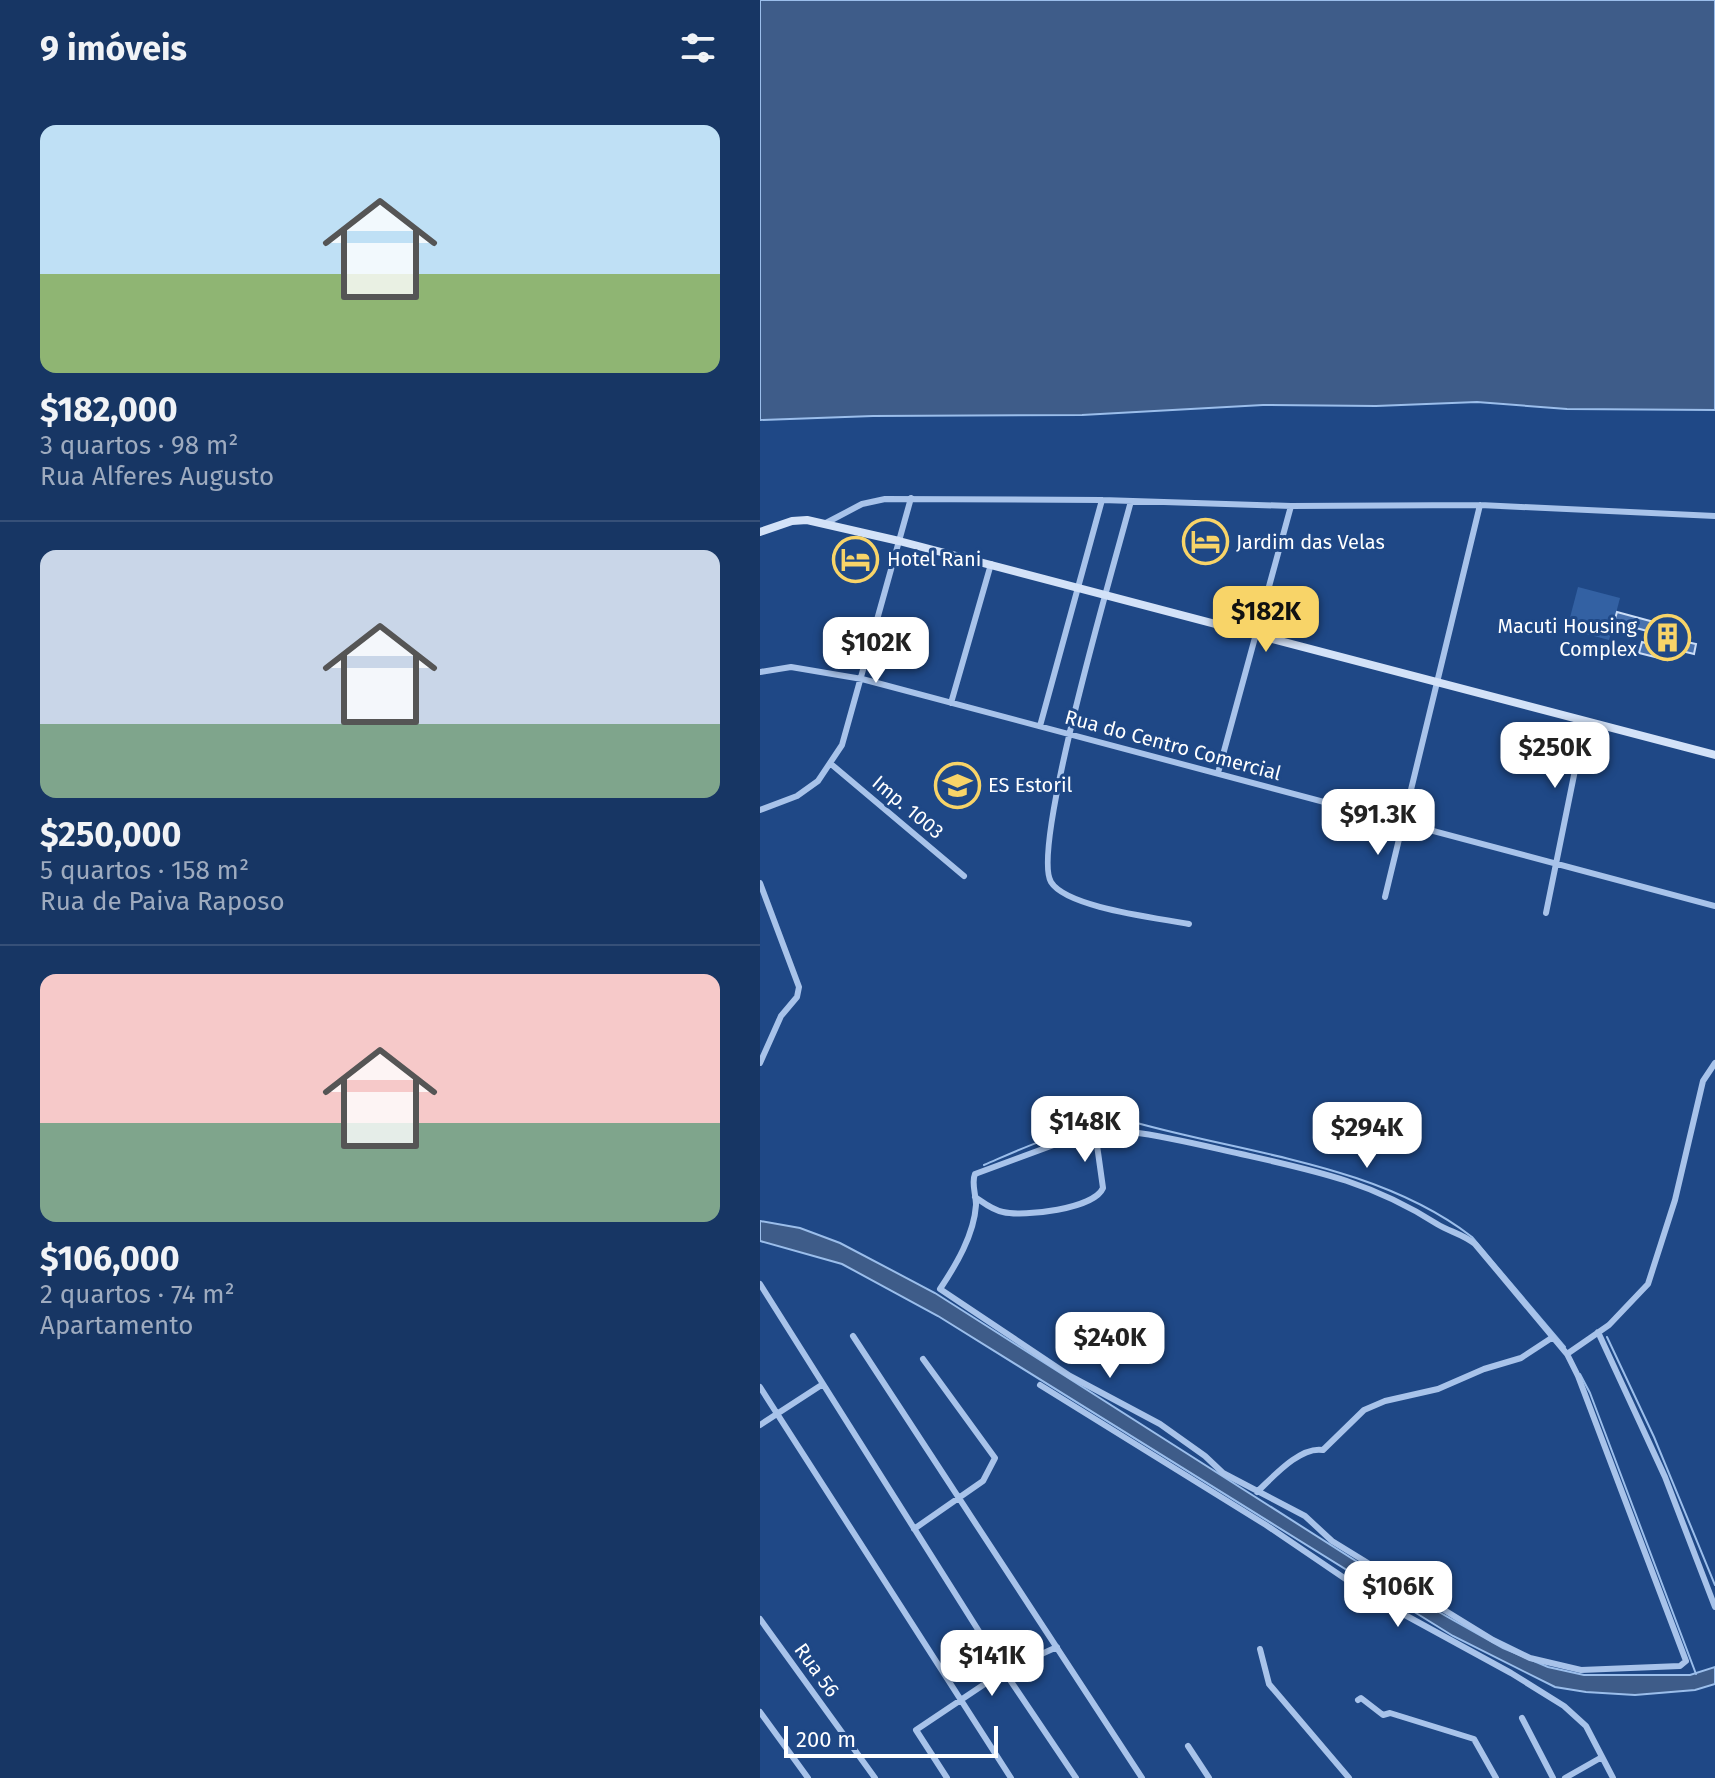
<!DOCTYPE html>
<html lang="pt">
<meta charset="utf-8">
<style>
body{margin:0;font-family:"Fira Sans",sans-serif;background:#203e6a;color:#f1f3f6;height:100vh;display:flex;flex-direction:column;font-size:30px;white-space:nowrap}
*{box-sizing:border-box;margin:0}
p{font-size:26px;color:#9eabbf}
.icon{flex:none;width:44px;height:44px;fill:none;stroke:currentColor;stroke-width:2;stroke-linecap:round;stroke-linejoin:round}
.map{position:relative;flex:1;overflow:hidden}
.details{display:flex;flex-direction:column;background:#173664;width:760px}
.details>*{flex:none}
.scale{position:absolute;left:24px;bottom:20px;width:214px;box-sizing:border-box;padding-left:8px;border:4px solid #fff;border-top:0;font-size:22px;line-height:28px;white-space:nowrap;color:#fff;-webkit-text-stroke:6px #1f4886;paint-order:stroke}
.price{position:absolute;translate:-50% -68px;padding:0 18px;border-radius:16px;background:#fff;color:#222;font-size:26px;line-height:52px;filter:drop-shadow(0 2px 4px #0008)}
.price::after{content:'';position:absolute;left:50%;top:48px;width:24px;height:18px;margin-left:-12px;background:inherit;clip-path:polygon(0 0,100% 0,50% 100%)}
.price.active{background:#f8d468;color:#111}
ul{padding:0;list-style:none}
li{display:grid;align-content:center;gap:16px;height:424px;padding:0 40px}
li+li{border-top:2px solid #365078}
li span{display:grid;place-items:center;height:248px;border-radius:16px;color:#555}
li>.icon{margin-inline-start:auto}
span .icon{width:144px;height:144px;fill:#fffc;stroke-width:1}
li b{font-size:34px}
h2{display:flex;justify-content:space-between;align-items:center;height:96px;padding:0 40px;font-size:34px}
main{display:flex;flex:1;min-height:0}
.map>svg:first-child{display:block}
.green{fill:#3361a3}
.water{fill:#3e5c89;stroke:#9bbeeb;stroke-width:2}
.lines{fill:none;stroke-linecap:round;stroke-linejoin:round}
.stream{stroke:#9bbeeb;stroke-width:2}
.building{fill:#4871ae;stroke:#ccdef7;stroke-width:2}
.street{stroke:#a8c3ea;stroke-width:6}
.secondary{stroke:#d3e2f8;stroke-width:8}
.labels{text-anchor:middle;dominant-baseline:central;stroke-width:6;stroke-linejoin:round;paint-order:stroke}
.poi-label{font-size:20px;fill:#fff;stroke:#1f4886;text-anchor:start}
.street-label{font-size:20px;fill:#fff;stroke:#1f4886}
</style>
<main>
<section class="details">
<h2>9 imóveis<svg class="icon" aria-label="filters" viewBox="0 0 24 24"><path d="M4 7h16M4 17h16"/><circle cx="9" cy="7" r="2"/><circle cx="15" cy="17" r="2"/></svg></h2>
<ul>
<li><span style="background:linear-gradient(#bfe0f5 60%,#8fb573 0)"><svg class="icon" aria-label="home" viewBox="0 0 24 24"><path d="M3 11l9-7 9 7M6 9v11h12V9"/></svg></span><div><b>$182,000</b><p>3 quartos · 98 m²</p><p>Rua Alferes Augusto</p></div></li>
<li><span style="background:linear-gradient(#c9d6e8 70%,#7fa58c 0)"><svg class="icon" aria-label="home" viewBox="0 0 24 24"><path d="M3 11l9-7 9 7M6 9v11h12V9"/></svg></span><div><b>$250,000</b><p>5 quartos · 158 m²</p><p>Rua de Paiva Raposo</p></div></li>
<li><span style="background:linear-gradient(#f6c9c9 60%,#7fa58c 0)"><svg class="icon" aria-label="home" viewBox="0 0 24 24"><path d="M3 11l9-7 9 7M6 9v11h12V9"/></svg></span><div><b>$106,000</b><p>2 quartos · 74 m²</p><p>Apartamento</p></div></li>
</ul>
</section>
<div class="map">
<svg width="955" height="1778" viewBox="0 0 955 1778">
<rect width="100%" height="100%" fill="#1f4886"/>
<path class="green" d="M 818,587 L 860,598 L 849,640 L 807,629 Z"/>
<path class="water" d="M 0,0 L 955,0 L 955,410 L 807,409 L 717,402 L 616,406 L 503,405 L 322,415 L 113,416 L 0,420 Z
M 0,1221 L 40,1228 L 80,1243 L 175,1293 L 654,1598 L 743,1648 L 788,1667 L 824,1675 L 930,1675 L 955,1667 L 955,1684 L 935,1690 L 875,1695 L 826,1692 L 795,1687 L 693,1636 L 178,1316 L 82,1264 L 0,1241 Z"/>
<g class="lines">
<path class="stream" d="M 224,1165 C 275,1143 319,1121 377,1123 C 488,1154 619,1165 712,1237 L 805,1347
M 847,1337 L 894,1437 L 955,1585
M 820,1374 L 830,1393 L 936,1674"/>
</g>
<path class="building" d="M 84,549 L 111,555 L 108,570 L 81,564 Z
M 857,612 L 916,628 L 913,639 L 936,644 L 934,654 L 910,648 L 907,660 L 879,653 L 882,642 L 900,647 L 902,635 L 854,622 Z"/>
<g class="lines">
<path class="street" d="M 371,501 C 357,555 270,848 291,882 C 307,908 399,918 429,924
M 64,524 L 102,504 L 125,499 L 342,500 L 531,506 L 720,505 L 955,516
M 0,672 L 31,667 L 102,679 L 955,906
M 191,703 L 231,564
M 280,726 L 342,500
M 71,764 L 204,876
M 458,773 L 531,506
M 0,810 L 37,796 L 58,781 L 82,745 L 151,498
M 0,883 L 39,987 L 37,997 L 21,1016 L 0,1063
M 625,897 L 720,505
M 786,913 L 825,721
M 372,1132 C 409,1137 445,1146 481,1154 C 557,1171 611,1182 677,1224 C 690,1232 703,1234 715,1244 L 807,1354 L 818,1376 L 926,1661 L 920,1666 L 821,1670 L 770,1658 L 733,1640 L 572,1541 L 545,1516 L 463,1473 L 445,1456 L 400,1424 L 310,1376 L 180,1289 C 196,1265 214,1235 216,1205 C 216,1194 211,1183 215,1174 L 299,1143 Z
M 215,1197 C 224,1203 232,1210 243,1212 C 264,1217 334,1209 343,1188 L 336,1138
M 0,1284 L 244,1671 L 316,1778
M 838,1332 L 905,1477 L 955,1607
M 93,1336 L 382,1778
M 807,1354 L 849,1325 L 888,1284 L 915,1200 L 943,1081 L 955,1063
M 280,1385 L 506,1525 L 612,1597 L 751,1673 L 804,1706 L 826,1726 L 853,1778
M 0,1387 L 251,1778
M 0,1425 L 63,1384
M 497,1492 C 513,1477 540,1446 563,1450 L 604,1410 L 625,1401 L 678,1389 L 724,1369 L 761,1358 L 793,1337
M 154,1529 L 223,1481 L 235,1458 L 163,1359
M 0,1619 L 115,1778
M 500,1649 L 509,1684 L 589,1778
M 598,1700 L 601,1698 L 623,1715 L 630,1713 L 714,1739 L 736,1778
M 0,1712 L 48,1778
M 762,1718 L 793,1778
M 428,1746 L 449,1778
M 187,1778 L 156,1730 L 244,1671 L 297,1647
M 805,1778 L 842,1757"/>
<path class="secondary" d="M 0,532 L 32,521 L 47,520 L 139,541 L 955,755"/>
</g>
<defs>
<symbol id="hotel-ring" viewBox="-11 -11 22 22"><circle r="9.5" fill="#1f4886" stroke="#f8d468" stroke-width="1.5"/><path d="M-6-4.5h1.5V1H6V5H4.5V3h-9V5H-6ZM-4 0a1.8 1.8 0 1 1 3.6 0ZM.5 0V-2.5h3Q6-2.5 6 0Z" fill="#f8d468"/></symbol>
<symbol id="building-ring" viewBox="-11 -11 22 22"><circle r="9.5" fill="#1f4886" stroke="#f8d468" stroke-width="1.5"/><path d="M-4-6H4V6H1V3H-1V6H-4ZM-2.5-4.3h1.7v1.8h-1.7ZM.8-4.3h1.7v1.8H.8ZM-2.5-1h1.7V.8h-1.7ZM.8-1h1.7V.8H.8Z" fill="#f8d468"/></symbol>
<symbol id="school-ring" viewBox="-11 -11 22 22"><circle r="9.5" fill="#1f4886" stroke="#f8d468" stroke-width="1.5"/><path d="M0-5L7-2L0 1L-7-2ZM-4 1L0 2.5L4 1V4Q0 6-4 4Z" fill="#f8d468"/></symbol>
</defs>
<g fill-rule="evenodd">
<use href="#hotel-ring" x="420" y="516" width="51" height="51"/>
<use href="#hotel-ring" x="70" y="534" width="51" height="51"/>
<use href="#building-ring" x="882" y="612" width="51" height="51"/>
<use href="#school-ring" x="172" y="760" width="51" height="51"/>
</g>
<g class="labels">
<g class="poi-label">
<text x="476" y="542">Jardim das Velas</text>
<text x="127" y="559">Hotel Rani</text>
<text x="877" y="626" text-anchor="end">Macuti Housing<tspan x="877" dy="23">Complex</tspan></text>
<text x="228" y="785">ES Estoril</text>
</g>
<g class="street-label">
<text transform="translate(413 745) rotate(15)">Rua do Centro Comercial</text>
<text transform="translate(148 807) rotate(40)">Imp. 1003</text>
<text transform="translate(57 1670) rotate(54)">Rua 56</text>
</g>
</g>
</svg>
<div class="scale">200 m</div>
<b class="price active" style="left:506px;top:654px">$182K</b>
<b class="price" style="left:116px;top:685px">$102K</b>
<b class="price" style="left:795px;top:790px">$250K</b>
<b class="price" style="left:618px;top:857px">$91.3K</b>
<b class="price" style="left:325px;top:1164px">$148K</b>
<b class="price" style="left:607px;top:1170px">$294K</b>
<b class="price" style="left:350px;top:1380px">$240K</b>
<b class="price" style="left:638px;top:1629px">$106K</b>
<b class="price" style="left:232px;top:1698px">$141K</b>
</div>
</main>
